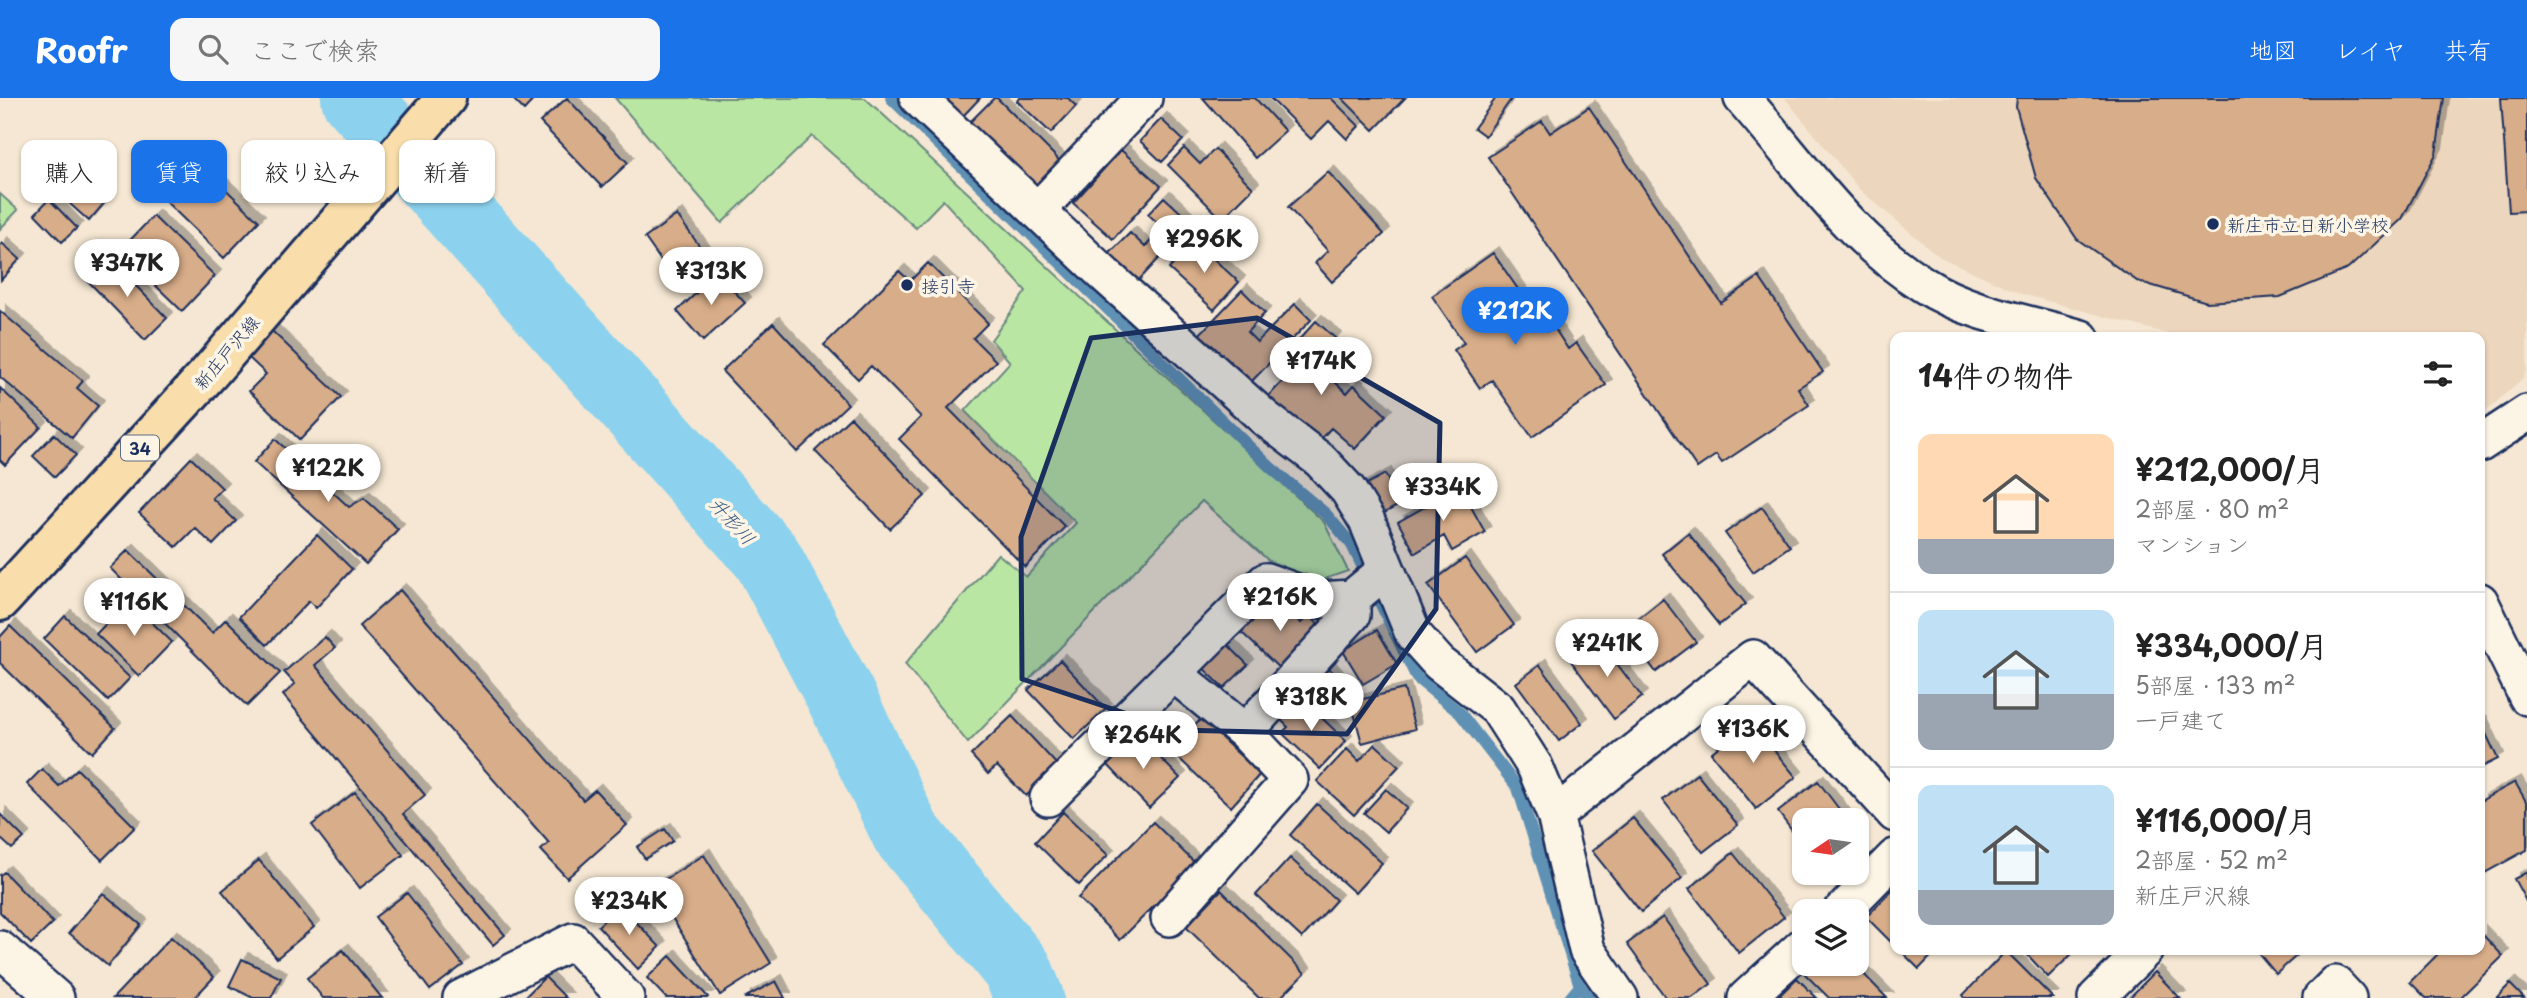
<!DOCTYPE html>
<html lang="ja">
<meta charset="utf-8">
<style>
body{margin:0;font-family:"Playpen Sans","Klee One",sans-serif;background:#f6f6f6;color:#222;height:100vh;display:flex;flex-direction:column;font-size:26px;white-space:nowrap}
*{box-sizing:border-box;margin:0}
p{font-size:23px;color:#767676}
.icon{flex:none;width:38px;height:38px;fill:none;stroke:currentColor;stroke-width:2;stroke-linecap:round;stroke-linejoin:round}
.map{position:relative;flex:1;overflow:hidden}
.drawer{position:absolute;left:1890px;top:234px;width:595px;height:623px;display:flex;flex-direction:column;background:#fff;border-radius:14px;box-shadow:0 2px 5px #0004}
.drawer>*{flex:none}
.banner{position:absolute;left:21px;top:42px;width:665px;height:63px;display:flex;gap:14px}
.needle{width:46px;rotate:257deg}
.controls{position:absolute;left:1792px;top:710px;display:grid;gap:14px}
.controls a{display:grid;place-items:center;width:77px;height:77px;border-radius:14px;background:#fff;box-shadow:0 2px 5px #0004;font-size:35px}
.price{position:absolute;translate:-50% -60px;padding:0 16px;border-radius:24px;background:#fff;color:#222;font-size:23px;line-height:46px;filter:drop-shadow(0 2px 4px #0008)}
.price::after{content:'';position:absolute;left:50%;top:42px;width:21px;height:16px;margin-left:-10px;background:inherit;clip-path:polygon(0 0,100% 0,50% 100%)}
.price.current{background:#1a73e8;color:#fff}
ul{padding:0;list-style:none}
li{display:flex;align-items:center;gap:21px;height:175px;padding:0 28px}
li+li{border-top:2px solid #e0e0e0}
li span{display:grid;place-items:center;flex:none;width:196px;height:140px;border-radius:14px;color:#555}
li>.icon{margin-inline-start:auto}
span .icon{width:84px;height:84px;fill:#fffc;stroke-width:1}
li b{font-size:30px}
h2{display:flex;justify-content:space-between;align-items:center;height:84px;padding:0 28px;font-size:30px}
.chip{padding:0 24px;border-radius:14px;background:#fff;box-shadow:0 2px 5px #0004;font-size:24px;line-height:63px}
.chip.current{background:#1a73e8;color:#fff}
header{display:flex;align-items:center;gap:42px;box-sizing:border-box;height:98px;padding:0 35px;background:#1a73e8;color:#fff}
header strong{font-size:33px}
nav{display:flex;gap:38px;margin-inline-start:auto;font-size:24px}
.search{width:490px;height:63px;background:#f6f6f6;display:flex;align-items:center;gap:18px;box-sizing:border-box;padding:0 24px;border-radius:14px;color:#767676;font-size:26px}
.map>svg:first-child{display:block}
.built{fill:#ecd6bd}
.green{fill:#bae6a3;stroke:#6a8a80;stroke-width:2}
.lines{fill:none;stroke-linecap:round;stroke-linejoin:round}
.stream{stroke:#5f91b4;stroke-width:12}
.river{stroke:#8cd2ee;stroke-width:70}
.building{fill:#d8ad89;stroke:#1b2f5e;stroke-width:2;filter:url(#shadow)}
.minor-casing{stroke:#1b2f5e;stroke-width:40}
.primary-casing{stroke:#1b2f5e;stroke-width:44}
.minor{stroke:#fcf5e5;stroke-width:35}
.primary{stroke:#f9deab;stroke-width:38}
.marked{fill:#1b2f5e;fill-opacity:0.2;stroke:#1b2f5e;stroke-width:5;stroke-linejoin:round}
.poi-dot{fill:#1b2f5e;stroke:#fcf5e5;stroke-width:2.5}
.labels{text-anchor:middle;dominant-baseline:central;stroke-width:7;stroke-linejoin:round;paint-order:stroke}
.shield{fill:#fcf5e5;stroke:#5e6a86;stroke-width:2}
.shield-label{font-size:16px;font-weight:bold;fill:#1b2f5e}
.poi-label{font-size:18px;fill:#1b2f5e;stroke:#fcf5e5;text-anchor:start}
.street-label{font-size:18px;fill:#1b2f5e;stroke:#fcf5e5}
.water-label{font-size:19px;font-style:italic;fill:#375882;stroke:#fcf5e5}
</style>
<header>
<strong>Roofr</strong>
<div class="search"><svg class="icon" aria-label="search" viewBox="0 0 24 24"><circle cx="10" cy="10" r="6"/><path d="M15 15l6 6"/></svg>ここで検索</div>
<nav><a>地図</a><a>レイヤ</a><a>共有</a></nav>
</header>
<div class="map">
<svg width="2527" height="900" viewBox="0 0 2527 900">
<defs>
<filter id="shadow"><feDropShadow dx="6" dy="-6" stdDeviation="0" flood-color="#0004"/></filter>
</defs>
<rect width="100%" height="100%" fill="#f5e7d3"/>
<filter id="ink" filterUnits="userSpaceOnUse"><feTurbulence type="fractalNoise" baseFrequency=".0143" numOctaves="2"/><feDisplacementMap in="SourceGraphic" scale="14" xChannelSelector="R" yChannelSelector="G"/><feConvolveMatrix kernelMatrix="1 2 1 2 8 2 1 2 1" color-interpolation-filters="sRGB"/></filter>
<g filter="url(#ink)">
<path class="built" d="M 1785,0 L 2527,0 L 2527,272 L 2523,280 L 2486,313 L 2480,313 L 2480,240 L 2183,240 L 2022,196 L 1940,159 L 1860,92 Z"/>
<path class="green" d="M 615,0 L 865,0 L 1324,424 L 1348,473 L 1319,483 L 1269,463 L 1202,403 L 968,645 L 905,566 L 998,456 L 1026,479 L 1076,425 L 965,313 L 1010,264 L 991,242 L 1026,193 L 943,102 L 916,130 L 812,38 L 722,125 Z
M 0,96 L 18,112 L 0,131 Z"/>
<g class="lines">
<path class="stream" d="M 891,0 L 1270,369 L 1326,416 L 1352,447 L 1417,580 L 1460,615 L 1518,690 L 1580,888 L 1589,900
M 1570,900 L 1580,888"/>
<path class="river" d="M 356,0 L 767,459 L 841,599 L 906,735 L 1018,872 L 1029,900"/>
</g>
<path class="building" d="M 512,0 L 535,0 L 524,12 Z
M 567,0 L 628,65 L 602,89 L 540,24 Z
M 942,0 L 980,0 L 962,19 Z
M 994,0 L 997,0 L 1061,64 L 1032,93 L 966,28 Z
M 1019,0 L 1068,0 L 1076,8 L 1051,35 L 1017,3 Z
M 1203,0 L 1255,0 L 1285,33 L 1255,60 Z
M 1270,0 L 1331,0 L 1359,28 L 1347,41 L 1329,23 L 1311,41 Z
M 1342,0 L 1405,0 L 1374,32 Z
M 1496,0 L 1512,0 L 1485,38 L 1474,30 Z
M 2017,0 L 2444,0 L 2436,56 L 2402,121 L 2348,171 L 2280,199 L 2207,204 L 2137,183 L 2077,141 L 2036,80 L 2016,9 Z
M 2501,0 L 2527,0 L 2527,113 L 2509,114 Z
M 1589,9 L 1721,205 L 1759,179 L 1823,274 L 1798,290 L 1809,307 L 1722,365 L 1716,357 L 1697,370 L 1488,59 L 1542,23 L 1550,35 Z
M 1161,21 L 1183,42 L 1162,64 L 1140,43 Z
M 1184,50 L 1200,66 L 1215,51 L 1253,90 L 1222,121 L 1168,67 Z
M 1121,52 L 1161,88 L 1113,141 L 1073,105 Z
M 194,61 L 259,123 L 224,160 L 159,97 Z
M 1328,74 L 1384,136 L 1332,184 L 1315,165 L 1328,153 L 1288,109 Z
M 77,77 L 106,103 L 89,123 L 60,97 Z
M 1164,99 L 1192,125 L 1138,183 L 1109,156 L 1130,135 L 1145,149 L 1163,130 L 1148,116 Z
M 49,101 L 77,130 L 62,144 L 35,116 Z
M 677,117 L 711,164 L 678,187 L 645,140 Z
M 153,118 L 215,178 L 182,213 L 120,153 Z
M 1194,143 L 1239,184 L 1214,212 L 1169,171 Z
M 2,145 L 20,161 L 1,182 L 0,148 Z
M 1493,155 L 1547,233 L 1553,228 L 1568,251 L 1576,245 L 1606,287 L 1532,339 L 1492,282 L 1480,290 L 1454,252 L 1464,245 L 1432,198 Z
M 109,160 L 167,220 L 145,242 L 87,182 Z
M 928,165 L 988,225 L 973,240 L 996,263 L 948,310 L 1065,429 L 1025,469 L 899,341 L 921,319 L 871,268 L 858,281 L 824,247 L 899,173 L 910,183 Z
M 718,175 L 745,205 L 703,243 L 677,213 Z
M 1242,192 L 1265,215 L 1247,234 L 1257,244 L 1295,206 L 1311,222 L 1247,288 L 1197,239 Z
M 0,213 L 83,283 L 77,290 L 98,308 L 72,340 L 0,279 Z
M 1316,223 L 1335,240 L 1313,264 L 1347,295 L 1354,287 L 1386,317 L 1355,351 L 1331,330 L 1313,349 L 1264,303 L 1297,268 L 1285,257 Z
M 773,225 L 848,306 L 797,354 L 722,273 Z
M 271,232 L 341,299 L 300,342 L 249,293 L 266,276 L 247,258 Z
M 0,290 L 41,329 L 5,367 L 0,362 Z
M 851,319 L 925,398 L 890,431 L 815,353 Z
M 54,336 L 76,357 L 55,379 L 33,358 Z
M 275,341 L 349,409 L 364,400 L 398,431 L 366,466 L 254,364 Z
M 191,360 L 222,390 L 212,400 L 236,423 L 213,447 L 195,430 L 176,449 L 139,415 Z
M 1385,376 L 1401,406 L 1377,419 L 1361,389 Z
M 1460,389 L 1485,434 L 1452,453 L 1444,438 L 1415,455 L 1398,424 Z
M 1762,409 L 1790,448 L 1753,474 L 1725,435 Z
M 1688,435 L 1746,506 L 1719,527 L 1662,456 Z
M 317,437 L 352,471 L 316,510 L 309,503 L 267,547 L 239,519 Z
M 128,452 L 212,535 L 226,521 L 280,575 L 247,608 L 110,470 Z
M 1465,460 L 1514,527 L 1477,554 L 1428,487 Z
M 400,492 L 583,702 L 595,692 L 627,727 L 567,780 L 541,752 L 549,745 L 359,528 Z
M 1271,495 L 1301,525 L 1309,517 L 1325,533 L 1284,575 L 1237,530 Z
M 1663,501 L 1696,544 L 1656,574 L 1624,532 Z
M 129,502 L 172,544 L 139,578 L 96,536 Z
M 65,518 L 130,580 L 108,603 L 44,541 Z
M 10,528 L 115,630 L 92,655 L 0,565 L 0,539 Z
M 1377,532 L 1397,566 L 1363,586 L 1343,553 Z
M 325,539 L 335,550 L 315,567 L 425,697 L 403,716 L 505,837 L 493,847 L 283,597 L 295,586 L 284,574 Z
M 1599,542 L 1642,599 L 1614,621 L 1571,563 Z
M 1224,543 L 1248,567 L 1224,590 L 1200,567 Z
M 1060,562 L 1106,611 L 1074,641 L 1028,592 Z
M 1540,567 L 1582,625 L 1559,643 L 1516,585 Z
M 1329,570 L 1346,590 L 1325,609 L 1307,589 Z
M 1404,591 L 1415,631 L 1362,645 L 1351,604 Z
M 1300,599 L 1346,643 L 1320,671 L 1282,635 L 1288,629 L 1280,621 Z
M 1012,618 L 1058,668 L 1026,698 L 997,668 L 988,676 L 971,657 Z
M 1201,621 L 1260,676 L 1231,709 L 1171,653 Z
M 1750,623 L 1796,679 L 1756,711 L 1711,655 Z
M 2480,623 L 2498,661 L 2480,670 Z
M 1136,635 L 1180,680 L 1149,710 L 1106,665 Z
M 1375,646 L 1399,668 L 1354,717 L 1317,683 L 1347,651 L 1359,663 Z
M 42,671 L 59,688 L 77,671 L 135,729 L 102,762 L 27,686 Z
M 1697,676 L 1738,727 L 1703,754 L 1663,702 Z
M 1818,683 L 1848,723 L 1804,723 L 1804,749 L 1778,714 Z
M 2515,684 L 2527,705 L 2527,752 L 2483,776 L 2480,770 L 2480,703 Z
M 1386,691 L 1407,710 L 1386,734 L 1364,715 Z
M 355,694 L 403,757 L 360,790 L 312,727 Z
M 1317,706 L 1382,765 L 1355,795 L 1290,737 Z
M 1063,714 L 1108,757 L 1079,787 L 1035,744 Z
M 0,716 L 24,740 L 12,751 L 0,740 Z
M 1633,720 L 1682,780 L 1641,814 L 1592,753 Z
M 1153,724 L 1196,766 L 1120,842 L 1078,800 Z
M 665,731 L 673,743 L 645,761 L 637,749 Z
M 1733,755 L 1784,819 L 1739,855 L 1689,791 Z
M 704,757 L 771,865 L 720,897 L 653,789 Z
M 1290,760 L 1336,802 L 1302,840 L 1256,797 Z
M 259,762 L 314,829 L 277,860 L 222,793 Z
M 4,774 L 53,825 L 31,846 L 0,814 L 0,777 Z
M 2527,774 L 2527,805 L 2514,781 Z
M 1895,789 L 1895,848 L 1866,819 Z
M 1221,792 L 1305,875 L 1280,900 L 1259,900 L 1186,829 Z
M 103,795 L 141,827 L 108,868 L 69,835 Z
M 407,795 L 463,867 L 430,892 L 375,819 Z
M 620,807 L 660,849 L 638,871 L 598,828 Z
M 1663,819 L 1711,886 L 1692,900 L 1666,900 L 1627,846 Z
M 2480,834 L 2503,858 L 2460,900 L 2426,900 L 2410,884 L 2442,852 L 2480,852 Z
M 171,839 L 214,879 L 194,900 L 113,900 Z
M 343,852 L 382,900 L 323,900 L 307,880 Z
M 1900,852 L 1937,852 L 1919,871 Z
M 2023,852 L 2074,852 L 2075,853 L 2048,879 Z
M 2256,852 L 2303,852 L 2276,876 Z
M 2006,853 L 2053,900 L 1965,900 L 1963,897 Z
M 670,858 L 708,899 L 707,900 L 666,900 L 647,880 Z
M 242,861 L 281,880 L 271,900 L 253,900 L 229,888 Z
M 1811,866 L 1854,866 L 1887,900 L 1829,900 L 1803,874 Z
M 2155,874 L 2180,900 L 2129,900 Z
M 545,879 L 566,900 L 524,900 Z
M 1797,880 L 1817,900 L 1783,900 L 1780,897 Z
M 776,883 L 785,900 L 744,900 Z
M 2510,886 L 2524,900 L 2496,900 Z"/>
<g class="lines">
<defs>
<path id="minor" d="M 918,0 L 1105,177 L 1266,321 L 1320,362 L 1348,392 L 1367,423 L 1413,536 L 1439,565 L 1498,611 L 1535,669 L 1555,717 L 1587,852 L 1620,900
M 1742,0 C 1802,67 1846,138 1924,187 C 1969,216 2031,225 2081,240
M 1037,113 L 1144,0
M 2480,346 L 2527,315
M 2480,503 L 2527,599
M 1245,634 L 1352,517 L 1352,500
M 1048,700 L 1266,483 L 1319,502 L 1352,500 L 1386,472
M 1555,717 L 1753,560 L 1895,716
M 1841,814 L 1895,759
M 1169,820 L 1290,682 L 1245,634 L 1173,575
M 0,851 L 56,900
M 461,900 L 573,843 L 626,900
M 1746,900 L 1804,847
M 2096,900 L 2145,852
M 2321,900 L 2335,886 L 2348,900"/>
<path id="primary" d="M 0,503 L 209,275 L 446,0"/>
</defs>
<use href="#minor" class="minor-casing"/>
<use href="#primary" class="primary-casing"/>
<use href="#minor" class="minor"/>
<use href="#primary" class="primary"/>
</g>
</g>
<path class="marked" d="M 1257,220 L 1440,325 L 1436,511 L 1347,636 L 1176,632 L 1022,581 L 1021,439 L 1091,240 Z"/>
<g class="poi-dot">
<circle cx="2213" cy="126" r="7"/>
<circle cx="907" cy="187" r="7"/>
</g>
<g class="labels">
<rect class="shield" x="121" y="337.5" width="38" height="25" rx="5"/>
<g class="shield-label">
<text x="140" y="350">34</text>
</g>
<g class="poi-label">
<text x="2227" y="126">新庄市立日新小学校</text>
<text x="921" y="187">接引寺</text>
</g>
<g class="street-label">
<text transform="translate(226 254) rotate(-50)">新庄戸沢線</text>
</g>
<g class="water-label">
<text transform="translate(733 422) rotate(48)">升形川</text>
</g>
</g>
</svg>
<div class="controls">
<a><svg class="needle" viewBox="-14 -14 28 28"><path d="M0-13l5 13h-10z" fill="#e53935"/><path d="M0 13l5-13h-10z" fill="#767676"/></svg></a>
<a><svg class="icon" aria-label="layers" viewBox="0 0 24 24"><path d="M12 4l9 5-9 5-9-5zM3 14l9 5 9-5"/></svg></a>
</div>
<b class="price" style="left:1204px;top:177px">¥296K</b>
<b class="price" style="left:127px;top:201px">¥347K</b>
<b class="price" style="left:711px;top:209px">¥313K</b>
<b class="price current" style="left:1515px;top:249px">¥212K</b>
<b class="price" style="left:1321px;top:299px">¥174K</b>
<b class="price" style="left:328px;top:406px">¥122K</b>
<b class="price" style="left:1443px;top:425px">¥334K</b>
<b class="price" style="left:1280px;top:535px">¥216K</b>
<b class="price" style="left:134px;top:540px">¥116K</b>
<b class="price" style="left:1607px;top:581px">¥241K</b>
<b class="price" style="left:1311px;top:635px">¥318K</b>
<b class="price" style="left:1753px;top:667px">¥136K</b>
<b class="price" style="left:1143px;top:673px">¥264K</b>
<b class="price" style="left:629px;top:839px">¥234K</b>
<div class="banner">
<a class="chip">購入</a>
<a class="chip current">賃貸</a>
<a class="chip">絞り込み</a>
<a class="chip">新着</a>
</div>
<section class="drawer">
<h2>14件の物件<svg class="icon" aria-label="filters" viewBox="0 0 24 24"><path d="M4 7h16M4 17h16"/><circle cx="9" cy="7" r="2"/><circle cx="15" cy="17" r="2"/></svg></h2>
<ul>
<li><span style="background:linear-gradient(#ffd9b3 75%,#9aa5b1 0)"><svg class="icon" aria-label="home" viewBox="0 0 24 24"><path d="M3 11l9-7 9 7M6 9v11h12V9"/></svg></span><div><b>¥212,000/月</b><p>2部屋 · 80 m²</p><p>マンション</p></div></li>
<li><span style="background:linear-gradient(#bfe0f5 60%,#9aa5b1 0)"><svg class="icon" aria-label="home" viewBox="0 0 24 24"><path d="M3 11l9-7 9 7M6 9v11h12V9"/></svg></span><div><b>¥334,000/月</b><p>5部屋 · 133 m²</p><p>一戸建て</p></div></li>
<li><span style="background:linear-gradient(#bfe0f5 75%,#9aa5b1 0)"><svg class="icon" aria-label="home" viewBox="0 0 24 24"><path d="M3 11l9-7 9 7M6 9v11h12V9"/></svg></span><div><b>¥116,000/月</b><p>2部屋 · 52 m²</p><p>新庄戸沢線</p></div></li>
</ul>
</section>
</div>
